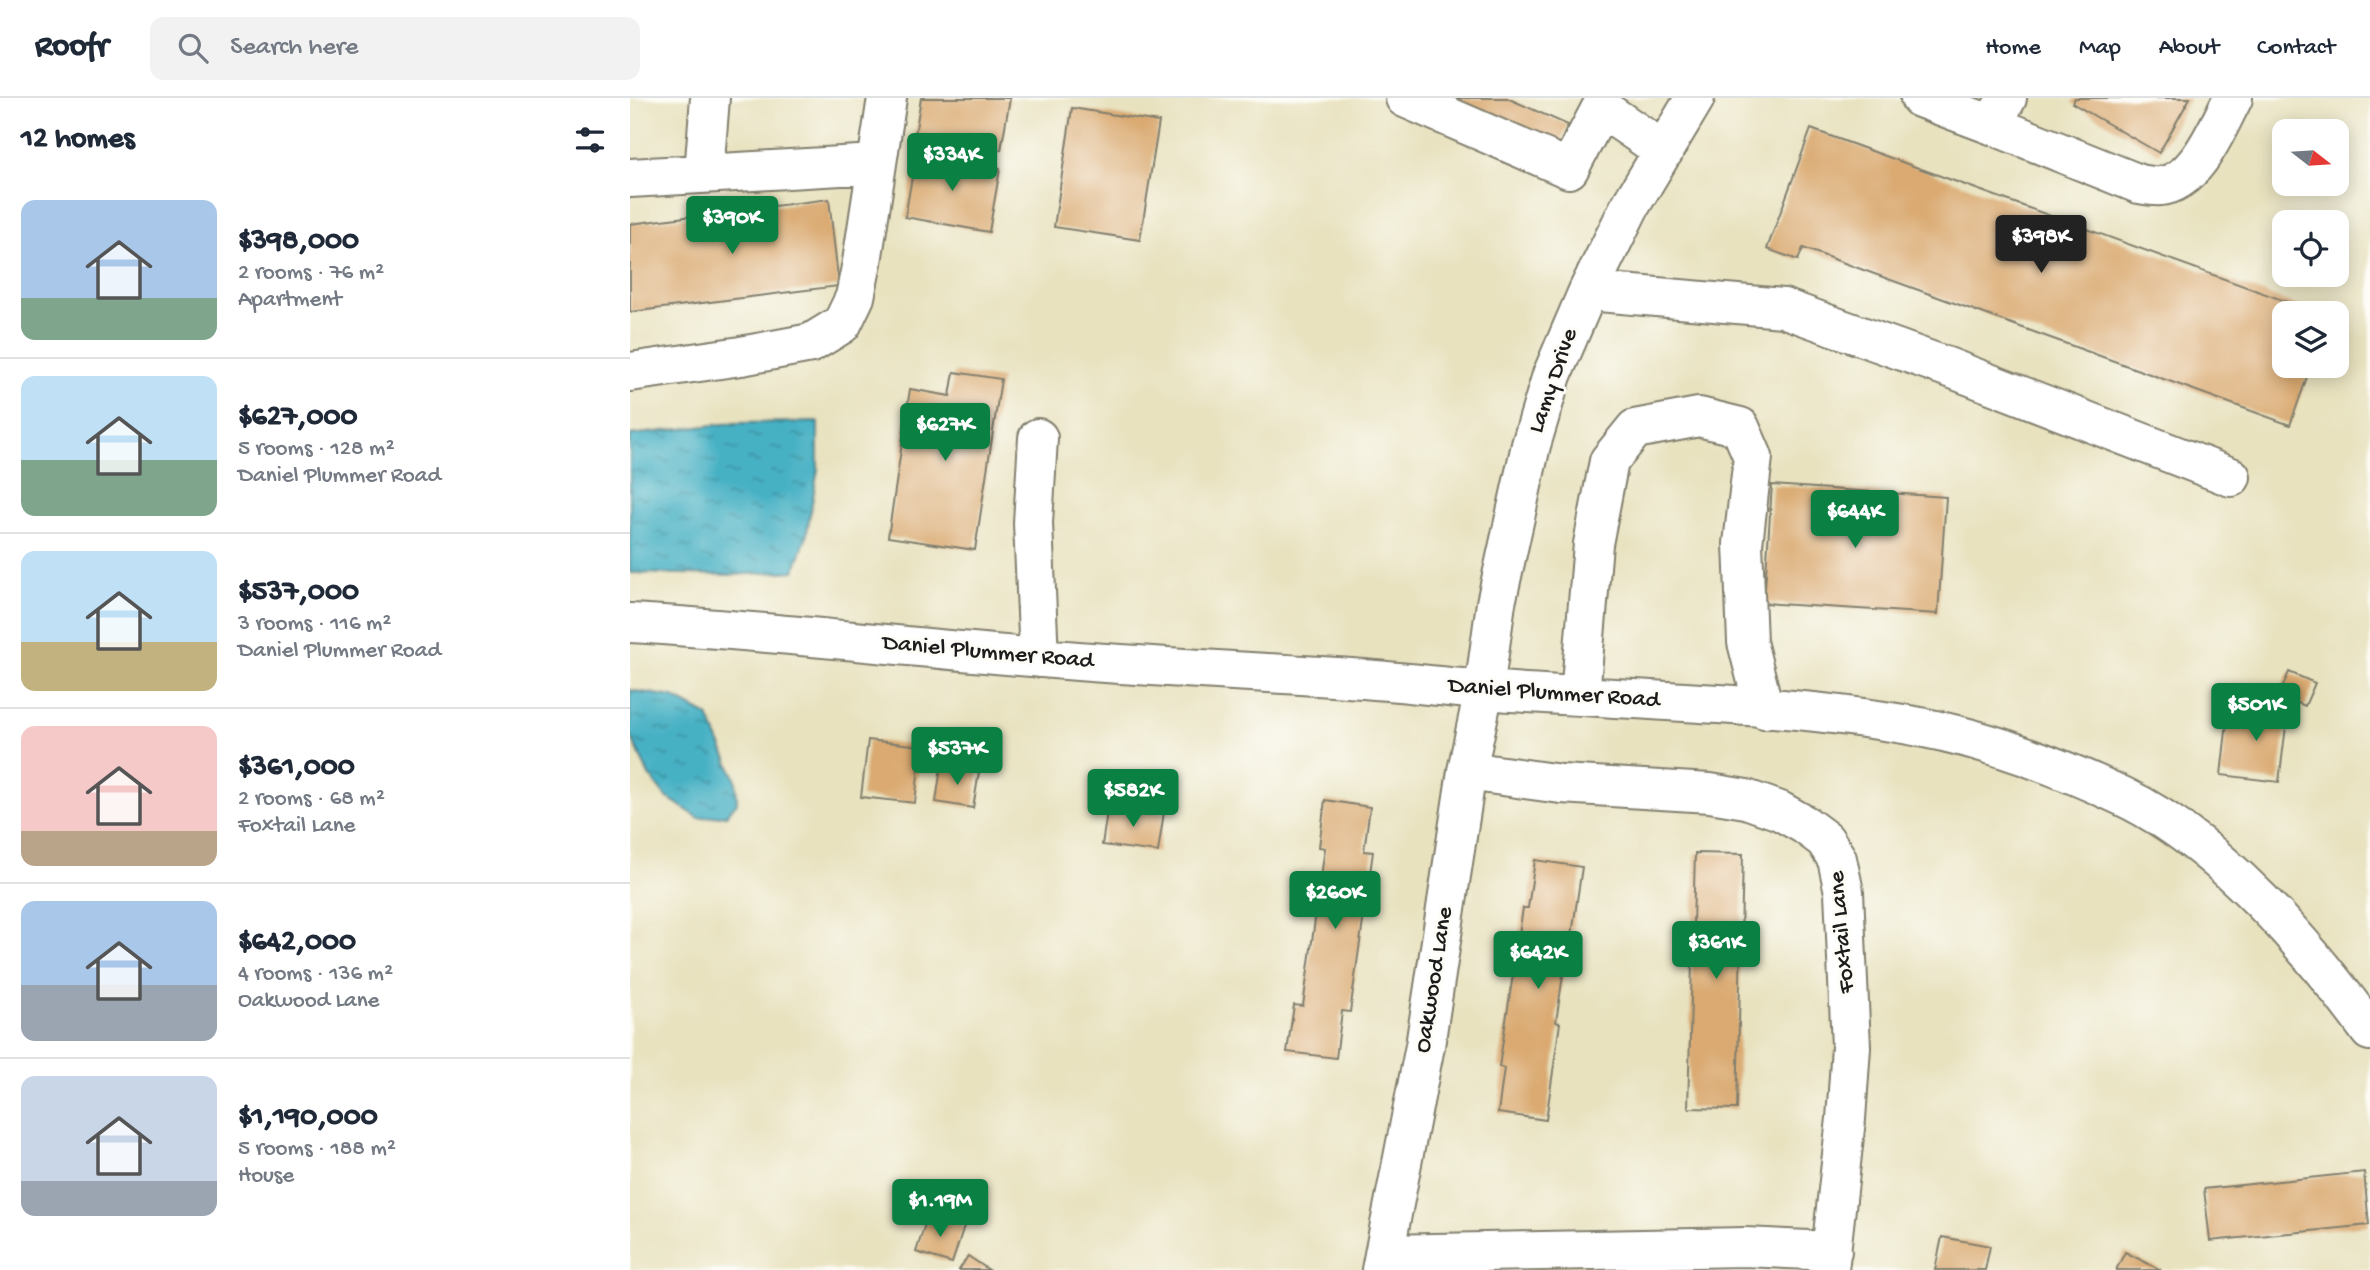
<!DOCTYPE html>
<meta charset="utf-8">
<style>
body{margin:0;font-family:"Gochi Hand",sans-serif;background:#f2f2f3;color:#1f2937;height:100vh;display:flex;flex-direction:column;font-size:26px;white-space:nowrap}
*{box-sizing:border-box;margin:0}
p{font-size:23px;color:#747a83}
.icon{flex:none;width:38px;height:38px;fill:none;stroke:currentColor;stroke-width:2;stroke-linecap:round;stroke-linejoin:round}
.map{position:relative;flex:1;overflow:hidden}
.sheet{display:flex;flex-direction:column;background:#fff;width:630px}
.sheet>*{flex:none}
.needle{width:46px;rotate:107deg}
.fabs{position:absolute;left:1642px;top:21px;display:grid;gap:14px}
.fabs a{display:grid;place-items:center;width:77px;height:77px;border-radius:14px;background:#fff;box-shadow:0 4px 18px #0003;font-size:35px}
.price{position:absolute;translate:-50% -60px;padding:0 16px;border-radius:7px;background:#0b8043;color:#fff;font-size:23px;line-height:46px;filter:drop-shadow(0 2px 4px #0008)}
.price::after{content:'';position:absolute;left:50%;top:42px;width:21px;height:16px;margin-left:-10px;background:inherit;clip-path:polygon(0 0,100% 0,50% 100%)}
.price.active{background:#222;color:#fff}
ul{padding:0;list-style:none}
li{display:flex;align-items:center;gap:21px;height:175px;padding:0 21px}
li+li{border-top:2px solid #e0e1e3}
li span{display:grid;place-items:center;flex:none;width:196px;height:140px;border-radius:14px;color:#555}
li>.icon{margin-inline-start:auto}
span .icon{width:84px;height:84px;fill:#fffc;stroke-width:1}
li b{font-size:30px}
h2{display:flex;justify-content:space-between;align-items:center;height:84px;padding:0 21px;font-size:30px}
header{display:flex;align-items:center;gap:42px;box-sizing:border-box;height:98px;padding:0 35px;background:#fff;border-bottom:2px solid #e0e1e3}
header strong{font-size:33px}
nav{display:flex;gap:38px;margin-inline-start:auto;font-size:24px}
.search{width:490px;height:63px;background:#f2f2f3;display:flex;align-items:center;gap:18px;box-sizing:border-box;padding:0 24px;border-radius:14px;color:#747a83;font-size:26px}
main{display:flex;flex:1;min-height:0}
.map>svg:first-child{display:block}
.water{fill:url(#water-ripples);stroke:#316670;stroke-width:2}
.building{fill:#daaa72}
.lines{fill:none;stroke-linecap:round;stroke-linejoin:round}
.minor-casing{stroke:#827f6e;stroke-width:42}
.minor{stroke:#fff;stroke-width:38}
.labels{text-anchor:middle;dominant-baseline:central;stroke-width:6;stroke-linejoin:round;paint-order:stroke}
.street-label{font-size:24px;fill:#1c1c1c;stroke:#fdfcf7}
</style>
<header>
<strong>Roofr</strong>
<div class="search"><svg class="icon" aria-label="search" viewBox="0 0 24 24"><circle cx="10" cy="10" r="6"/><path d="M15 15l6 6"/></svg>Search here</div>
<nav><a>Home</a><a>Map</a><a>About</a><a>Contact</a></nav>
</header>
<main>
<section class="sheet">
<h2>12 homes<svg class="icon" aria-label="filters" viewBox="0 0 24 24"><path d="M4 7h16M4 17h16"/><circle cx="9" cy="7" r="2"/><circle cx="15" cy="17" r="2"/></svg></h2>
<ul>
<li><span style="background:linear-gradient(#a9c7e8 70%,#7fa58c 0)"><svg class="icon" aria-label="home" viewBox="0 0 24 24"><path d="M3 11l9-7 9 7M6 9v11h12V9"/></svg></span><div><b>$398,000</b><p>2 rooms · 76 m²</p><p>Apartment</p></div></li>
<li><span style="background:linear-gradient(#bfe0f5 60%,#7fa58c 0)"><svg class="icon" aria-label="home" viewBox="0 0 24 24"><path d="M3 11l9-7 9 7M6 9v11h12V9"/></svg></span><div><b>$627,000</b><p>5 rooms · 128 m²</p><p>Daniel Plummer Road</p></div></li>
<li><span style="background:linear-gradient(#bfe0f5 65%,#c2b280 0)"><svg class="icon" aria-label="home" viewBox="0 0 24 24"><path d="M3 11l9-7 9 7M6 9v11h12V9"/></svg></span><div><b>$537,000</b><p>3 rooms · 116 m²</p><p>Daniel Plummer Road</p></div></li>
<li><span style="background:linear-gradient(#f6c9c9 75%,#b9a48a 0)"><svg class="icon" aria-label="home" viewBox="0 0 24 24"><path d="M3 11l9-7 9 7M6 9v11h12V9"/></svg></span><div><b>$361,000</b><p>2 rooms · 68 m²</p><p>Foxtail Lane</p></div></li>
<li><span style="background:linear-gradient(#a9c7e8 60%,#9aa5b1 0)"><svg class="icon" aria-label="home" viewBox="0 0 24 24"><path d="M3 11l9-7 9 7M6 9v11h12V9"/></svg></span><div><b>$642,000</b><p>4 rooms · 136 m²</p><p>Oakwood Lane</p></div></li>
<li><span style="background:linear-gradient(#c9d6e8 75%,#9aa5b1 0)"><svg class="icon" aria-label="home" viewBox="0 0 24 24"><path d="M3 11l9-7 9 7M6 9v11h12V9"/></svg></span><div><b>$1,190,000</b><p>5 rooms · 188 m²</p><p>House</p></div></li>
</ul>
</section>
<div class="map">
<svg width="1740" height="1172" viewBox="0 0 1740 1172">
<defs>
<pattern id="water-ripples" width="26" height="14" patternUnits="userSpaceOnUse" patternTransform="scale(1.75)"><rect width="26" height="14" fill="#46b1c4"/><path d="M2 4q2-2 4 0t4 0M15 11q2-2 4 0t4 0" fill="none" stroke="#3a8f9e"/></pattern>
</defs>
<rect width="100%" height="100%" fill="#fdfcf7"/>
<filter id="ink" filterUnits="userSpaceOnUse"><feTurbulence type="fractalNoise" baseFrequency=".0143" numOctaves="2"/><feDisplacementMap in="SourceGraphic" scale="14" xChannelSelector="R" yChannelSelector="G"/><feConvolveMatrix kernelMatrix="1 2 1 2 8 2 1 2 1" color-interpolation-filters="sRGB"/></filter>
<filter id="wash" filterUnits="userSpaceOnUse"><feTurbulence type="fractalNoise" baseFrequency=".00686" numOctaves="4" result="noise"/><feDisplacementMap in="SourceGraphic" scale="28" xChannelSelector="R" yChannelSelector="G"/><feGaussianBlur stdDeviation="1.57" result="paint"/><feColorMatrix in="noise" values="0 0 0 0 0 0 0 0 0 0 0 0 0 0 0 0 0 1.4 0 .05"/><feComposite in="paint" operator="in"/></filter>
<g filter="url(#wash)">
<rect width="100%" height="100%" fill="#e8e2bf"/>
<path class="water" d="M 188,324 L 188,371 L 176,440 L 164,473 L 101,477 L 0,475 L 0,337 L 102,325 Z
M 0,592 L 43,599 L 78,618 L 106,682 L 107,705 L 96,717 L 69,720 L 35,698 L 19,677 L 0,636 Z"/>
<g id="blocks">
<path class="building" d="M 291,0 L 380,0 L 371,52 L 285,37 Z
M 805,0 L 877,0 L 938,27 L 926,55 Z
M 1445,0 L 1560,0 L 1529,55 L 1442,5 Z
M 442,10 L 529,24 L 510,142 L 424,129 Z
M 1181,31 L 1688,215 L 1654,215 L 1654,268 L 1681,268 L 1660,327 L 1173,150 L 1168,162 L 1137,151 Z
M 286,56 L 370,71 L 359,134 L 275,119 Z
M 199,101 L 209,188 L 0,214 L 0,126 Z
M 324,274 L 371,281 L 345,452 L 258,439 L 280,291 L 320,298 Z
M 1142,387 L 1316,399 L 1308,516 L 1134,505 Z
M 1659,574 L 1685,585 L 1675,608 L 1649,597 Z
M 1631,601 L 1659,604 L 1649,684 L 1591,677 L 1598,615 L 1628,619 Z
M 238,642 L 291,648 L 285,705 L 231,699 Z
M 311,669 L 349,674 L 343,710 L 306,704 Z
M 695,702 L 740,709 L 734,753 L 743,754 L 720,914 L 712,913 L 706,960 L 657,954 L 664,907 L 673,908 L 695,750 L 689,749 Z
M 478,707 L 534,714 L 528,754 L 472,747 Z
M 1065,755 L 1113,756 L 1107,1011 L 1058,1010 Z
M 905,762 L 952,769 L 937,870 L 934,870 L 926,924 L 930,925 L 916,1022 L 868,1015 L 874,970 L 869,969 L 893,810 L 898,810 Z
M 1734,1074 L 1739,1127 L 1580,1143 L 1574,1091 Z
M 298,1117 L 334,1128 L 322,1165 L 286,1154 Z
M 1312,1139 L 1360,1148 L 1355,1172 L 1305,1172 Z
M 1495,1154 L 1531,1172 L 1486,1172 Z
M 338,1158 L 359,1172 L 329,1172 Z"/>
</g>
</g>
<g filter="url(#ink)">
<use href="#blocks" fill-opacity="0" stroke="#827f6e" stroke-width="2"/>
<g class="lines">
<defs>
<path id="minor" d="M 775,0 L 939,71 L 971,10 L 1034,53
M 1290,0 L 1362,27
M 1377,0 L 1362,27 L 1509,86 C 1516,87 1525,89 1531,88 C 1567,84 1588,28 1603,0
M 74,75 L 80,0
M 0,80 L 246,66
M 958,193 L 1153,210 L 1320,270 L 1601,379
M 0,274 L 111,258 L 181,245 L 212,226 L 225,199 L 232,164 L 257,0
M 408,340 L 403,425 L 409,560
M 0,525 C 146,533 291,551 436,562 C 535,570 634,574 734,581 C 774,584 814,589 854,592 C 998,603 1148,603 1290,629 C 1360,642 1428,668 1492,698 C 1589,744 1678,848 1740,933
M 950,598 L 963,446 L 979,363 L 1005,331 L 1069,319 L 1110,329 L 1123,359 L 1113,446 L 1117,544 L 1134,611
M 837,673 L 931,686 L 1080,695 L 1116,701 L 1150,713 L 1175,727 L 1195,742 L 1207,761 L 1214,794 L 1221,949 L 1216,1021 L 1199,1172
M 754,1156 L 1115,1149 L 1202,1153
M 751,1172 L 795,948 L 837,673 L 854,592 L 866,505 L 901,347 L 922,277 L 958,193 L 999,110 L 1065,0"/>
</defs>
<use href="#minor" class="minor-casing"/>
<use href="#minor" class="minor"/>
</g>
</g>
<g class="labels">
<g class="street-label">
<text transform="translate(924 283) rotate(-71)">Lamy Drive</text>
<text transform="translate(358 555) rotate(5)">Daniel Plummer Road</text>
<text transform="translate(924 596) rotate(4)">Daniel Plummer Road</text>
<text transform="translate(1213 834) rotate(-95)">Foxtail Lane</text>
<text transform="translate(805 882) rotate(-81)">Oakwood Lane</text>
</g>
</g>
</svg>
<div class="fabs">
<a><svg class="needle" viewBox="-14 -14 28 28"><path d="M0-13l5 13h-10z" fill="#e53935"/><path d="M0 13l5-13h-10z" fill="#747a83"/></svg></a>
<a><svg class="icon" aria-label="locate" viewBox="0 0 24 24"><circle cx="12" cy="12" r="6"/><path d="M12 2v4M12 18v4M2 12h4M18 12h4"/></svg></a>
<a><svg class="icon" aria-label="layers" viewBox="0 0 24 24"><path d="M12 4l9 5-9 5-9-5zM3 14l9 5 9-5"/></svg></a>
</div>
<b class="price" style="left:322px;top:95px">$334K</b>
<b class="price" style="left:102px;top:158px">$390K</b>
<b class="price active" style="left:1411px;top:177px">$398K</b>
<b class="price" style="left:315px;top:365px">$627K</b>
<b class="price" style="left:1225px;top:452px">$644K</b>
<b class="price" style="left:1626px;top:645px">$501K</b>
<b class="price" style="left:327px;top:689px">$537K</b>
<b class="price" style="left:503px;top:731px">$582K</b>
<b class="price" style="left:705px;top:833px">$260K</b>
<b class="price" style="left:1086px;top:883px">$361K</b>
<b class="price" style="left:908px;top:893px">$642K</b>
<b class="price" style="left:310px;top:1141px">$1.19M</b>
</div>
</main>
